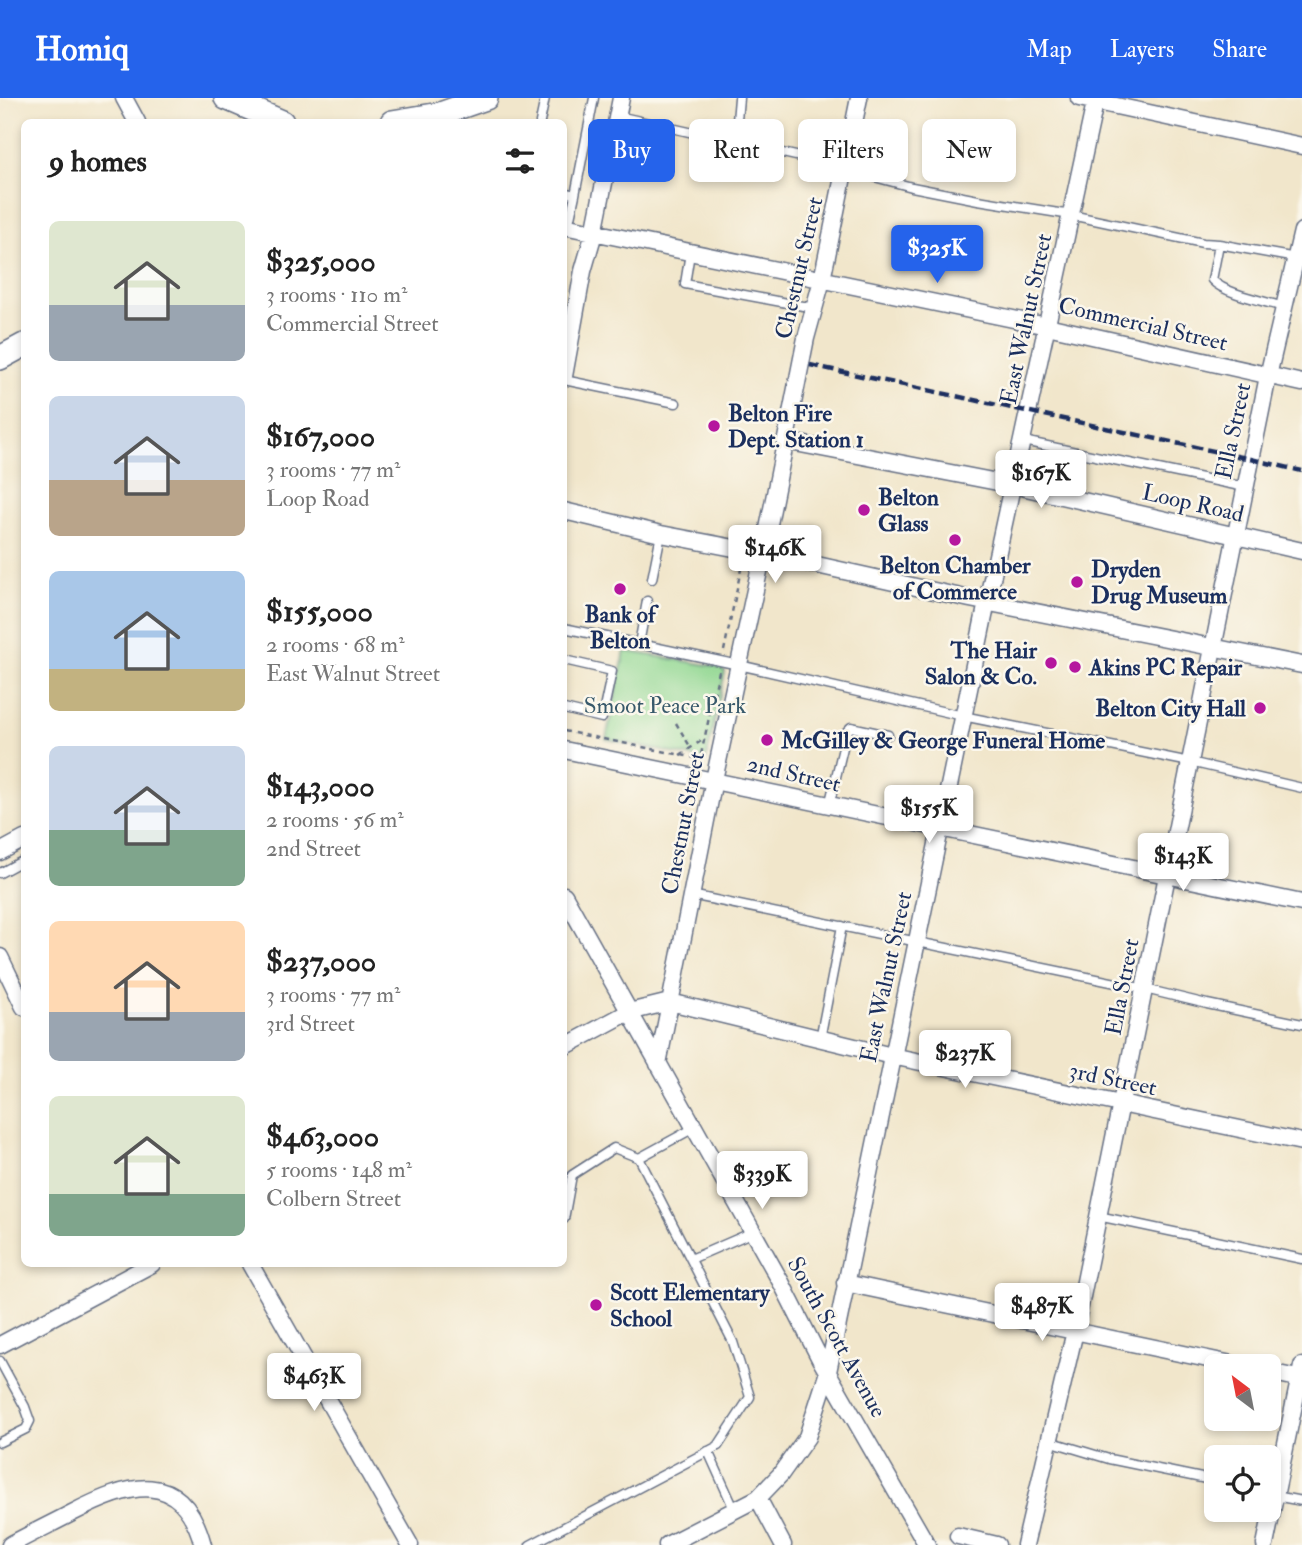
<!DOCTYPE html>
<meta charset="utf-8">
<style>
body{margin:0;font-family:"IM FELL Double Pica",serif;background:#f2f2f2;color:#222;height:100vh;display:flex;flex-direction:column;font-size:26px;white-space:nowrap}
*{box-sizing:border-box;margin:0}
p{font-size:23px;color:#767676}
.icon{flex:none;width:38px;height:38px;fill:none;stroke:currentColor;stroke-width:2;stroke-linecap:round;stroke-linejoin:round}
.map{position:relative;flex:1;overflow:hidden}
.side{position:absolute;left:21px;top:21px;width:546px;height:1148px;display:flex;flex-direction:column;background:#fff;border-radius:10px;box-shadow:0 4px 10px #0003}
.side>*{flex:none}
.guide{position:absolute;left:588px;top:21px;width:609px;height:63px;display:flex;gap:14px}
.needle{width:46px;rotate:328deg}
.buttons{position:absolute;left:1204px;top:1256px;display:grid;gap:14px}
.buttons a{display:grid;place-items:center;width:77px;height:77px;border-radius:10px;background:#fff;box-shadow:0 4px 10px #0003;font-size:35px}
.price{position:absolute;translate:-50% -60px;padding:0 16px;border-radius:7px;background:#fff;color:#222;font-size:23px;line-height:46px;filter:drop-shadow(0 2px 4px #0008)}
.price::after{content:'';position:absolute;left:50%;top:42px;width:21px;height:16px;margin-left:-10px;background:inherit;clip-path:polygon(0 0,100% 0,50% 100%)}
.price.selected{background:#2563eb;color:#fff}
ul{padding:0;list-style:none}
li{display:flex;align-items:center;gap:21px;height:175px;padding:0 28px}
li span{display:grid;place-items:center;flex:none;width:196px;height:140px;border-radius:10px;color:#555}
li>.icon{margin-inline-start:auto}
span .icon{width:84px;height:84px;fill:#fffc;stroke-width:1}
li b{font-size:30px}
h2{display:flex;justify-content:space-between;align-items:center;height:84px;padding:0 28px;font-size:30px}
.chip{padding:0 24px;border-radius:10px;background:#fff;box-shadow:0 4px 10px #0003;font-size:24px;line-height:63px}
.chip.selected{background:#2563eb;color:#fff}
header{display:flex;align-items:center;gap:42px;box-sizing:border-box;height:98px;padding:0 35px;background:#2563eb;color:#fff}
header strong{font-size:33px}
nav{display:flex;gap:38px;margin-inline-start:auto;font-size:24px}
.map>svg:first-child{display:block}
.green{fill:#90d791;stroke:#568378;stroke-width:2}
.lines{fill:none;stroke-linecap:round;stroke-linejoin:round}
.service-casing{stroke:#666f84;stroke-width:11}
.minor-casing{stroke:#666f84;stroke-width:19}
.secondary-casing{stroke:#666f84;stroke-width:26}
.path{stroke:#666f84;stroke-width:2.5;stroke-dasharray:5 5;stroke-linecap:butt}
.service{stroke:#fff;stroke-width:8}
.minor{stroke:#fff;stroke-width:16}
.secondary{stroke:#fff;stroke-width:23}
.rail{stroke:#1b2f5e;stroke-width:4.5;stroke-dasharray:10 5;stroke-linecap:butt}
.poi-dot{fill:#b5179e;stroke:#fbf7ec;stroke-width:2.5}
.labels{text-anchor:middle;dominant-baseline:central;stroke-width:5;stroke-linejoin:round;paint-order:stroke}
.street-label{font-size:23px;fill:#1b2f5e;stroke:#fbf7ec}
.poi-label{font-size:23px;font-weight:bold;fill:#1b2f5e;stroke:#fbf7ec;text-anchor:start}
.park-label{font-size:23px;fill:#38596b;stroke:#fbf7ec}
</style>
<header>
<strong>Homiq</strong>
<nav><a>Map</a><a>Layers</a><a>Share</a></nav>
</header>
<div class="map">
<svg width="1302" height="1447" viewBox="0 0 1302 1447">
<rect width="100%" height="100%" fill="#fbf7ec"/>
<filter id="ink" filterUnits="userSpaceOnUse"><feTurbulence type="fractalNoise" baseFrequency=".0143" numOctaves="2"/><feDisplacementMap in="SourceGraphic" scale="14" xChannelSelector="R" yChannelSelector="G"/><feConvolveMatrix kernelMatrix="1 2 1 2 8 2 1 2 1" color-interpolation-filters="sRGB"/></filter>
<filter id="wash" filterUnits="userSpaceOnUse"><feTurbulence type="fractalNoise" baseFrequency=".00686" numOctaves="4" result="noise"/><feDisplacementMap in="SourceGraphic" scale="28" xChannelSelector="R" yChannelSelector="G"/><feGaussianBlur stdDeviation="1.57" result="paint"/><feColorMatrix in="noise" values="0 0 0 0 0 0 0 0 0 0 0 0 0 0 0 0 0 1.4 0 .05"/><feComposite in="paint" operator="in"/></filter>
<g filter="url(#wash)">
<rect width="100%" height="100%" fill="#f1e6cb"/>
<path class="green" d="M 625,553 L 720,569 L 725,574 L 706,662 L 606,641 Z"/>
</g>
<g filter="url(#ink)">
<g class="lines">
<defs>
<path id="service" d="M 618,18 L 845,69 L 863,76 L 912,89 L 978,102 L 1071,117 L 1203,145 L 1219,146 L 1296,160
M 540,24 L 545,0
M 735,45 L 739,0
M 564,94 L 575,97 L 594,0
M 568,129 L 575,97
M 1219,146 L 1212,182 C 1225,196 1264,203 1284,209
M 690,155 L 685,186 L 814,210
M 564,282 L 676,305
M 1023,343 L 1245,389
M 652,481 L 661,436
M 564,530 L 739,567 L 963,618 L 1190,664 L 1302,690
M 639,546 L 647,503
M 564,562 L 612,573 L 602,620 L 564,611
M 829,708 L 847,633 L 851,629 L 888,637
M 0,775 L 24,762
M 691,797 L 1145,891 L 1207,906 L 1302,926
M 820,941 L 842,828
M 1098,1118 L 1302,1161
M 564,1121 L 572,1077 L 614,1050 L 639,1060 L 694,1030
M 691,1161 L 753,1134
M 0,1263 L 25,1309 L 30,1323 L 26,1331 L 0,1344
M 1049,1343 L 1109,1361 L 1216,1383
M 708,1353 L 735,1413
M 1275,1398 L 1302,1403
M 530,1447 L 718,1348 L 750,1299 L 733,1244 L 639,1060"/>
<path id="minor" d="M 124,0 L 137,24
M 1079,0 L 1302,48
M 564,128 L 1047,228 L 1302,285
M 564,278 L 583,173 L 594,135 L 621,0
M 785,343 L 1013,387 L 1302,453
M 564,413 L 661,436 L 781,459 L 970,501 L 1302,567
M 564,652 L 1302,805
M 0,754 L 24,741
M 564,797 L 782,1186 L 820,1261 L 927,1447
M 0,859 L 24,909
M 564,949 L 629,914 L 670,904 L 892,958 L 1302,1044
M 658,966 L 714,682 L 766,441 L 806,240 L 822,182 L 859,0
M 250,1166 L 410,1447
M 845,1185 L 1246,1269
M 0,1247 L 152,1166
M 1269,1274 L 1302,1281
M 758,1400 L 783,1447
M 958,1438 L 997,1447
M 10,1447 C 30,1436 51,1426 72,1415 C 128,1386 182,1368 203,1447
M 667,1447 L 758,1400 L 780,1377 L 807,1339 L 828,1274 L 987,504 L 1096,0
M 1025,1447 L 1075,1233 L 1268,278 L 1302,133
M 1265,1447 L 1302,1268"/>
<path id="secondary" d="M 226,0 L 282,24
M 392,24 L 440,16 L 486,0
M 0,260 L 24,247"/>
</defs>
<use href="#service" class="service-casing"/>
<use href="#minor" class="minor-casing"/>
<use href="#secondary" class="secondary-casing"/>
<path class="path" d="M 724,553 L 741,471
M 676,625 L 691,650
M 564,633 L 701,661
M 680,657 L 704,641
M 699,666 L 719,573"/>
<use href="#service" class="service"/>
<use href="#minor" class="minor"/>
<use href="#secondary" class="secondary"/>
<path class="rail" d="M 810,267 L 1251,361 L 1302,373"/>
</g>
</g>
<g class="poi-dot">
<circle cx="714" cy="328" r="7"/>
<circle cx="864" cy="412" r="7"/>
<circle cx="955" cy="442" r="7"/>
<circle cx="1077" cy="484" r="7"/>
<circle cx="620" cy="491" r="7"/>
<circle cx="1051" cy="565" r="7"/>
<circle cx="1075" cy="569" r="7"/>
<circle cx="1260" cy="610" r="7"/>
<circle cx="767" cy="642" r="7"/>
<circle cx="596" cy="1207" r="7"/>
</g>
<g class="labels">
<g class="street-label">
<text transform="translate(799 170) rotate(-77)">Chestnut Street</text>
<text transform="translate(1026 221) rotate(-78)">East Walnut Street</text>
<text transform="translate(1143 226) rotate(13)">Commercial Street</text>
<text transform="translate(1233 333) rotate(-78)">Ella Street</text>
<text transform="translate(1193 405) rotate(13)">Loop Road</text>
<text transform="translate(794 676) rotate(13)">2nd Street</text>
<text transform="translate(683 725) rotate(-79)">Chestnut Street</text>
<text transform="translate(886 879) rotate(-78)">East Walnut Street</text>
<text transform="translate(1122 889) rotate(-79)">Ella Street</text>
<text transform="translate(1113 981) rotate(12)">3rd Street</text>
<text transform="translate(837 1239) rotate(61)">South Scott Avenue</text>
</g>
<g class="poi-label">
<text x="728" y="315">Belton Fire<tspan x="728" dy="26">Dept. Station 1</tspan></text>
<text x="878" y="399">Belton<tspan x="878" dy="26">Glass</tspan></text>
<text x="955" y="467" text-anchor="middle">Belton Chamber<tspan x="955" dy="26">of Commerce</tspan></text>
<text x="1091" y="471">Dryden<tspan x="1091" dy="26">Drug Museum</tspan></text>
<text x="620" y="516" text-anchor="middle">Bank of<tspan x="620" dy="26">Belton</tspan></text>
<text x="1037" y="552" text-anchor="end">The Hair<tspan x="1037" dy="26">Salon &amp; Co.</tspan></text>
<text x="1089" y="569">Akins PC Repair</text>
<text x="1246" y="610" text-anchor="end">Belton City Hall</text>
<text x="781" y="642">McGilley &amp; George Funeral Home</text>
<text x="610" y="1194">Scott Elementary<tspan x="610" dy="26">School</tspan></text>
</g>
<g class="park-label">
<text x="665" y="607">Smoot Peace Park</text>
</g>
</g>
</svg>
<div class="buttons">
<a><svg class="needle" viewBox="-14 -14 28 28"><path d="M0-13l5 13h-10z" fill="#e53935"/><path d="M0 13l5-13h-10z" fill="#767676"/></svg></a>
<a><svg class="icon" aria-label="locate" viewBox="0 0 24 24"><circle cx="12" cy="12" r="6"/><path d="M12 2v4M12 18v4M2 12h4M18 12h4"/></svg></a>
</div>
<b class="price selected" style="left:937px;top:187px">$325K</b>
<b class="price" style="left:1041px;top:412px">$167K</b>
<b class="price" style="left:775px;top:487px">$146K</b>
<b class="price" style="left:929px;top:747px">$155K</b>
<b class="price" style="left:1183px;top:795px">$143K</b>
<b class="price" style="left:965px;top:992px">$237K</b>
<b class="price" style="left:762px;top:1113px">$339K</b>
<b class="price" style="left:1042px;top:1245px">$487K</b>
<b class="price" style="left:314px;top:1315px">$463K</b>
<div class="guide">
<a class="chip selected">Buy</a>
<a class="chip">Rent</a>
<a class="chip">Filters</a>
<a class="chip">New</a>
</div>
<section class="side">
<h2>9 homes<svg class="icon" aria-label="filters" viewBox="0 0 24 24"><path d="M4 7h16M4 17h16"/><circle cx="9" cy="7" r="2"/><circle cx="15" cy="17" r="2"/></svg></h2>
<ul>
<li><span style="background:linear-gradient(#dfe7d0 60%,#9aa5b1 0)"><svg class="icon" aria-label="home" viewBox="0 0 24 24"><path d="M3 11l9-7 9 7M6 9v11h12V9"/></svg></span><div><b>$325,000</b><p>3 rooms · 110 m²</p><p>Commercial Street</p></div></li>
<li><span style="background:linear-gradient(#c9d6e8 60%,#b9a48a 0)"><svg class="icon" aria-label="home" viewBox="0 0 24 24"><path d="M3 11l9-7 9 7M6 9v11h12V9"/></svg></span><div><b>$167,000</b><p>3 rooms · 77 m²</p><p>Loop Road</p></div></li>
<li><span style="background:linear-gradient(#a9c7e8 70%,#c2b280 0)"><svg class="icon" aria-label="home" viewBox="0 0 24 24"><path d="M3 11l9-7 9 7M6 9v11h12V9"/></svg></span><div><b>$155,000</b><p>2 rooms · 68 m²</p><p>East Walnut Street</p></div></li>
<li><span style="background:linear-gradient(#c9d6e8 60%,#7fa58c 0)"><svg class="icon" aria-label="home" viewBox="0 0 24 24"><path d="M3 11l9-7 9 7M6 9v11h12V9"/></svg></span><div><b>$143,000</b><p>2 rooms · 56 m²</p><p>2nd Street</p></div></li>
<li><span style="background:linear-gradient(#ffd9b3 65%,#9aa5b1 0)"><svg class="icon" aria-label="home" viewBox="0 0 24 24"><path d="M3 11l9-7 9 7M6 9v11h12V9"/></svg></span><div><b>$237,000</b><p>3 rooms · 77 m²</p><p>3rd Street</p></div></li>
<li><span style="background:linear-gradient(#dfe7d0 70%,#7fa58c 0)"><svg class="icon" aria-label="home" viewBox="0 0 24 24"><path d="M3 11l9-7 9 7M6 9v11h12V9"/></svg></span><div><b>$463,000</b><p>5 rooms · 148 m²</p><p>Colbern Street</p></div></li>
</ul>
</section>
</div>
